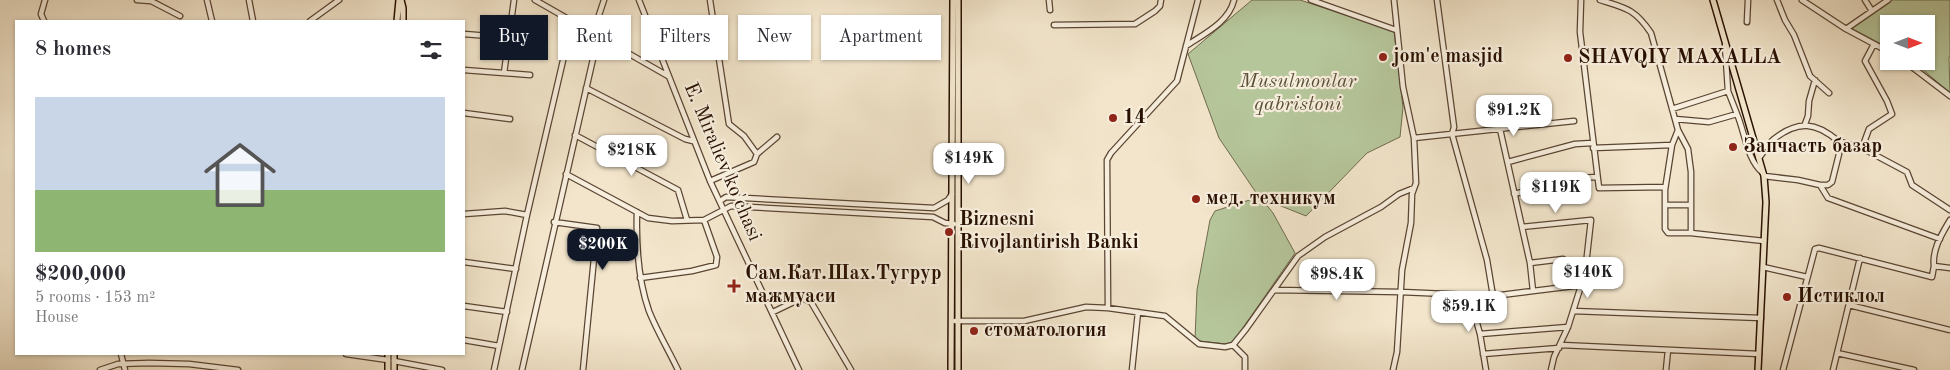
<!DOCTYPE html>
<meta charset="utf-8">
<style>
body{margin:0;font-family:"Old Standard TT",serif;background:#f7f7f7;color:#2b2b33;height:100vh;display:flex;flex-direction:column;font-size:19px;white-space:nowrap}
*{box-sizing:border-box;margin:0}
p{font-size:16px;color:#7c7c81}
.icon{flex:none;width:28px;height:28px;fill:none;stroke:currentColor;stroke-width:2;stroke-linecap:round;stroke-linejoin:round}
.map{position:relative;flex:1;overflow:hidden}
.side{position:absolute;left:15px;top:20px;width:450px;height:335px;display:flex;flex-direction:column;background:#fff;border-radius:0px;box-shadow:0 1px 4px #0004}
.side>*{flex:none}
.top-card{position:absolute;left:480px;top:15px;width:475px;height:45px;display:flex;gap:10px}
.needle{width:32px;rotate:90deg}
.buttons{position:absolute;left:1880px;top:15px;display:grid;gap:10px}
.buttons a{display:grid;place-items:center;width:55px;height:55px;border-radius:0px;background:#fff;box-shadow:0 1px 4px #0004;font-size:25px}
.price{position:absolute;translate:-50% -42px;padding:0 11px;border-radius:10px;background:#fff;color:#222;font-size:16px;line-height:32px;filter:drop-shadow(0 1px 2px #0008)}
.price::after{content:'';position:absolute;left:50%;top:30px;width:15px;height:11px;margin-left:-8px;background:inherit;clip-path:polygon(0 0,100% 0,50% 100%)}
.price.selected{background:#111827;color:#fff}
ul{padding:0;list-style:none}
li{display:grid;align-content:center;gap:10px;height:265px;padding:0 20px}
li span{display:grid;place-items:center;height:155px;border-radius:0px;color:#555}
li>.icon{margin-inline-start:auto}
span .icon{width:90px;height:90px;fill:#fffc;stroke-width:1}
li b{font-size:21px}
h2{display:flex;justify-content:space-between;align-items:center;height:60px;padding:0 20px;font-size:21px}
.pill{padding:0 18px;border-radius:0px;background:#fff;box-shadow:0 1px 4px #0004;font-size:18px;line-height:45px}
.pill.selected{background:#111827;color:#fff}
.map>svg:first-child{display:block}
.green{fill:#b6c69b;stroke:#6f6b4e}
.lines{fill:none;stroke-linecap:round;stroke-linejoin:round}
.minor-casing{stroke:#5a4533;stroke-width:7}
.major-casing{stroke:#281000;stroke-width:8}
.minor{stroke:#f7eedd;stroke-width:4.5}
.major{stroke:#f2e5cb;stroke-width:5}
.poi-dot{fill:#8f2418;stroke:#f7eedd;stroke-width:2}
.labels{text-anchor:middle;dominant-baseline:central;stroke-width:4.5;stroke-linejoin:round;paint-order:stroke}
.poi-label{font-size:20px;font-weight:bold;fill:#281000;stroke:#f7eedd;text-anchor:start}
.park-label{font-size:20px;font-style:italic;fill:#5a5036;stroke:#f7eedd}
.street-label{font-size:20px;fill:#281000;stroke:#f7eedd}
</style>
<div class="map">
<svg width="1950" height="370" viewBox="0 0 1950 370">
<rect width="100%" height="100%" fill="#f2e5cb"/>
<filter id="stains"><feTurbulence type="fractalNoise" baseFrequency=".004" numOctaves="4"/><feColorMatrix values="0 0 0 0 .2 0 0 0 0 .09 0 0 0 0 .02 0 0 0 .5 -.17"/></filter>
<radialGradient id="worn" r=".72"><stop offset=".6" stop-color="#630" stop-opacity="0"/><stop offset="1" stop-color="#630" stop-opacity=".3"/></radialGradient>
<path class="green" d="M 1252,0 L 1300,0 L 1394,31 L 1403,107 L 1400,137 L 1367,153 L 1306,216 L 1261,198 L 1273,213 L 1295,253 L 1233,342 L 1226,344 L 1199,341 L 1195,339 L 1197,290 L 1210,220 L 1215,211 L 1259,197 L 1219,138 L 1188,54 Z
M 1888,0 L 1950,0 L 1950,56 L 1949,57 L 1950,93 L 1913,61 L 1926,61 L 1926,24 L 1889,24 L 1889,48 L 1851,28 Z"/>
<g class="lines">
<defs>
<path id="minor" d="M 137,0 L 151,1 L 180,16
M 207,0 L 212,21
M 249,0 L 253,21
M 535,0 L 668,76
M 639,0 L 710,181 L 799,370
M 710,0 L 729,124 L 744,136 L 757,154
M 1049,0 L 1050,10
M 1311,0 L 1396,30
M 1437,0 L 1454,127 L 1452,134 L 1487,260 L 1493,296
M 1581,0 L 1580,32 L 1599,188 L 1665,187
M 1600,0 C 1626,8 1635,9 1651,33 L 1678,130 L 1688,149 L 1691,172 L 1691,233
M 1777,0 L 1785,20 L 1794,35 L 1810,76 L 1829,93
M 1802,0 L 1846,29 L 1889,52
M 1865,0 L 1872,11
M 44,21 L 41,14 L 45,0
M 310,21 L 339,0
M 1747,22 L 1748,0
M 1054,25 L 1135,24 L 1155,11 L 1160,6 L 1161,0
M 1846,29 L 1888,0
M 464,34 L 489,36
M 1725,45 L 1728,91 L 1737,114
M 1186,46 C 1204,34 1229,22 1234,0
M 1904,61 L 1950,96
M 464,70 L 530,75
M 504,73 L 514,0
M 586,88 L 685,139 L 693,141
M 1672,109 L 1728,91
M 464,113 L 510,119
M 1675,119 L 1709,122 L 1737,114 C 1745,133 1747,160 1763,173
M 1805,124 L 1808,116 L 1809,101 L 1815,80
M 575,135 L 678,190 L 687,220
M 1414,138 L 1574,121
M 1838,141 L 1862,148 L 1907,172 L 1912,185 L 1950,210
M 1672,145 L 1665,190 L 1665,229 L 1668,233 L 1691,233 L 1764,241
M 1593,148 L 1672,145 L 1678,130
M 1862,148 L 1869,129 L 1892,114 L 1887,101 L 1865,61 L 1874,44
M 1759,158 C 1764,152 1768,144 1774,139 C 1798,120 1816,122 1838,141 L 1839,154 L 1832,182 L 1828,185 L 1820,185
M 1508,162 L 1575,144 L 1592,143
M 566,174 L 648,218 L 672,221 L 704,220 L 731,206 L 933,217 L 945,223 L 954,224
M 1764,176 L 1798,180 L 1820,185 L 1828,198 L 1940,239
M 710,181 L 754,162 L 757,154 L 777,137
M 1514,194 L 1579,178 L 1597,177
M 720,201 L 726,197 L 934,208 L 948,200 L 952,194
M 1665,205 L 1691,205
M 637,212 C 636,245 638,280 649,311 C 657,331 669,351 678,370
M 464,214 L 505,211 L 527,215
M 554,222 L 597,228 L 583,370
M 1522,227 L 1591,220 L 1585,273 L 1568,327 L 1554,357 L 1551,370
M 464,262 L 516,269
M 1530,263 L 1563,259 L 1568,263
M 1934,266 C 1932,249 1942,234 1950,220
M 1763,267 L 1807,277
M 640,278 L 692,271 L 716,265 L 717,257 L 704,220
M 1274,290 L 1401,292 L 1493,296 L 1533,291 L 1530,263 L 1500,129
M 1533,291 L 1582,285
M 1471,296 L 1471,302 L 1480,334 L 1486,370
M 1849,305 L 1950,330
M 464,306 L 507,312
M 1108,308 L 1107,160 L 1111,153 L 1177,81 L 1198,0
M 1573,311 L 1761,318
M 773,312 L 802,298 L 811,302 L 851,370
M 955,321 L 1024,321 L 1086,307 L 1108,308 L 1165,316 L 1199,344 L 1225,347 L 1233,345 L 1246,329 L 1298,256 L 1325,237 L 1381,207 L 1399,194 L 1414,188
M 1480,334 L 1568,327
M 464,340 L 499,346
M 1233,345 L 1245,357 L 1245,370
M 1561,345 L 1759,354
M 1837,353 L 1914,370
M 121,354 L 125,370
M 346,354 L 388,360
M 1483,354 L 1559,348
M 394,361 L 442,370
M 100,370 L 118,364 L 149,363 L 189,364 L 238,370
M 494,370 L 527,215 L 572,22
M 522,370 L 598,37 L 598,18 L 604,0
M 1132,370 L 1138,312
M 1393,370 L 1397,352 L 1402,270 L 1411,223 L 1412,194 L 1416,183 L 1414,138 L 1403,87 L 1394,0
M 1666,370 L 1668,350
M 1783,370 L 1815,249 L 1819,248 L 1932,277 L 1934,266 L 1950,268
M 1833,370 L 1860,258"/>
<path id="major" d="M 401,0 L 403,8 L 403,21
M 958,0 L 958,370
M 1713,0 L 1764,176 L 1766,202 L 1758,370
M 397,21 L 399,0
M 388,370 L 388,354
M 394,370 L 394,354
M 951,370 L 953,0"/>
</defs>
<use href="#minor" class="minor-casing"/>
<use href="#major" class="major-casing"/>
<use href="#minor" class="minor"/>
<use href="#major" class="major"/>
</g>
<g class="poi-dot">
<circle cx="1383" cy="57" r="5"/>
<circle cx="1568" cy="58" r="5"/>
<circle cx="1113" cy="118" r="5"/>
<circle cx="1733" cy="147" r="5"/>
<circle cx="1196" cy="199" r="5"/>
<circle cx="949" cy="232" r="5"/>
<path d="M731.5 278.5h5v5h5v5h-5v5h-5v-5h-5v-5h5z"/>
<circle cx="1787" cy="297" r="5"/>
<circle cx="974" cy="331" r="5"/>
</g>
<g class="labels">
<g class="poi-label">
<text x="1393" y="57">jom'e masjid</text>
<text x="1578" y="58">SHAVQIY MAXALLA</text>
<text x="1123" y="118">14</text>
<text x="1743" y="147">Запчасть базар</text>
<text x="1206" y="199">мед. техникум</text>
<text x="959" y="220">Biznesni<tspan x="959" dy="23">Rivojlantirish Banki</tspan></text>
<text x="745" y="274">Сам.Кат.Шах.Тугрур<tspan x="745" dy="23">мажмуаси</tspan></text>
<text x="1797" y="297">Истиклол</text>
<text x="984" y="331">стоматология</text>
</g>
<g class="park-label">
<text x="1298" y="82">Musulmonlar<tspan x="1298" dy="23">qabristoni</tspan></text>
</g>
<g class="street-label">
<text transform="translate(722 162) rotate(67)">E. Miraliev ko'chasi</text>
</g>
</g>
<rect width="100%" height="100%" filter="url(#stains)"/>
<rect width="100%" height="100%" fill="url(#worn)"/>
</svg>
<div class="buttons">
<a><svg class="needle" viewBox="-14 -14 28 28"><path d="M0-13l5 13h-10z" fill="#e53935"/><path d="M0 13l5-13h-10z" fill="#7c7c81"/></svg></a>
</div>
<b class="price" style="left:1514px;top:137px">$91.2K</b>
<b class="price" style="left:632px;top:177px">$218K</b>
<b class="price" style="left:969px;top:185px">$149K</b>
<b class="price" style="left:1556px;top:214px">$119K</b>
<b class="price selected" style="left:603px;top:271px">$200K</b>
<b class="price" style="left:1588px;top:299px">$140K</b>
<b class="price" style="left:1337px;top:301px">$98.4K</b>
<b class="price" style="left:1469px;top:333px">$59.1K</b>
<div class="top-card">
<a class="pill selected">Buy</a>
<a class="pill">Rent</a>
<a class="pill">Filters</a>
<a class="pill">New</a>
<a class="pill">Apartment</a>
</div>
<section class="side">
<h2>8 homes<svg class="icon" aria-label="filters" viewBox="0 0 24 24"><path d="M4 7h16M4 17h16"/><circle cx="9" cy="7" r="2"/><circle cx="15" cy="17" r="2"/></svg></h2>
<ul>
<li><span style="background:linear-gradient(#c9d6e8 60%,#8fb573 0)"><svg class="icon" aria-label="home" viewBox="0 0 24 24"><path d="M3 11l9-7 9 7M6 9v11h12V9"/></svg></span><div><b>$200,000</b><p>5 rooms · 153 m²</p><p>House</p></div></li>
</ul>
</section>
</div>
